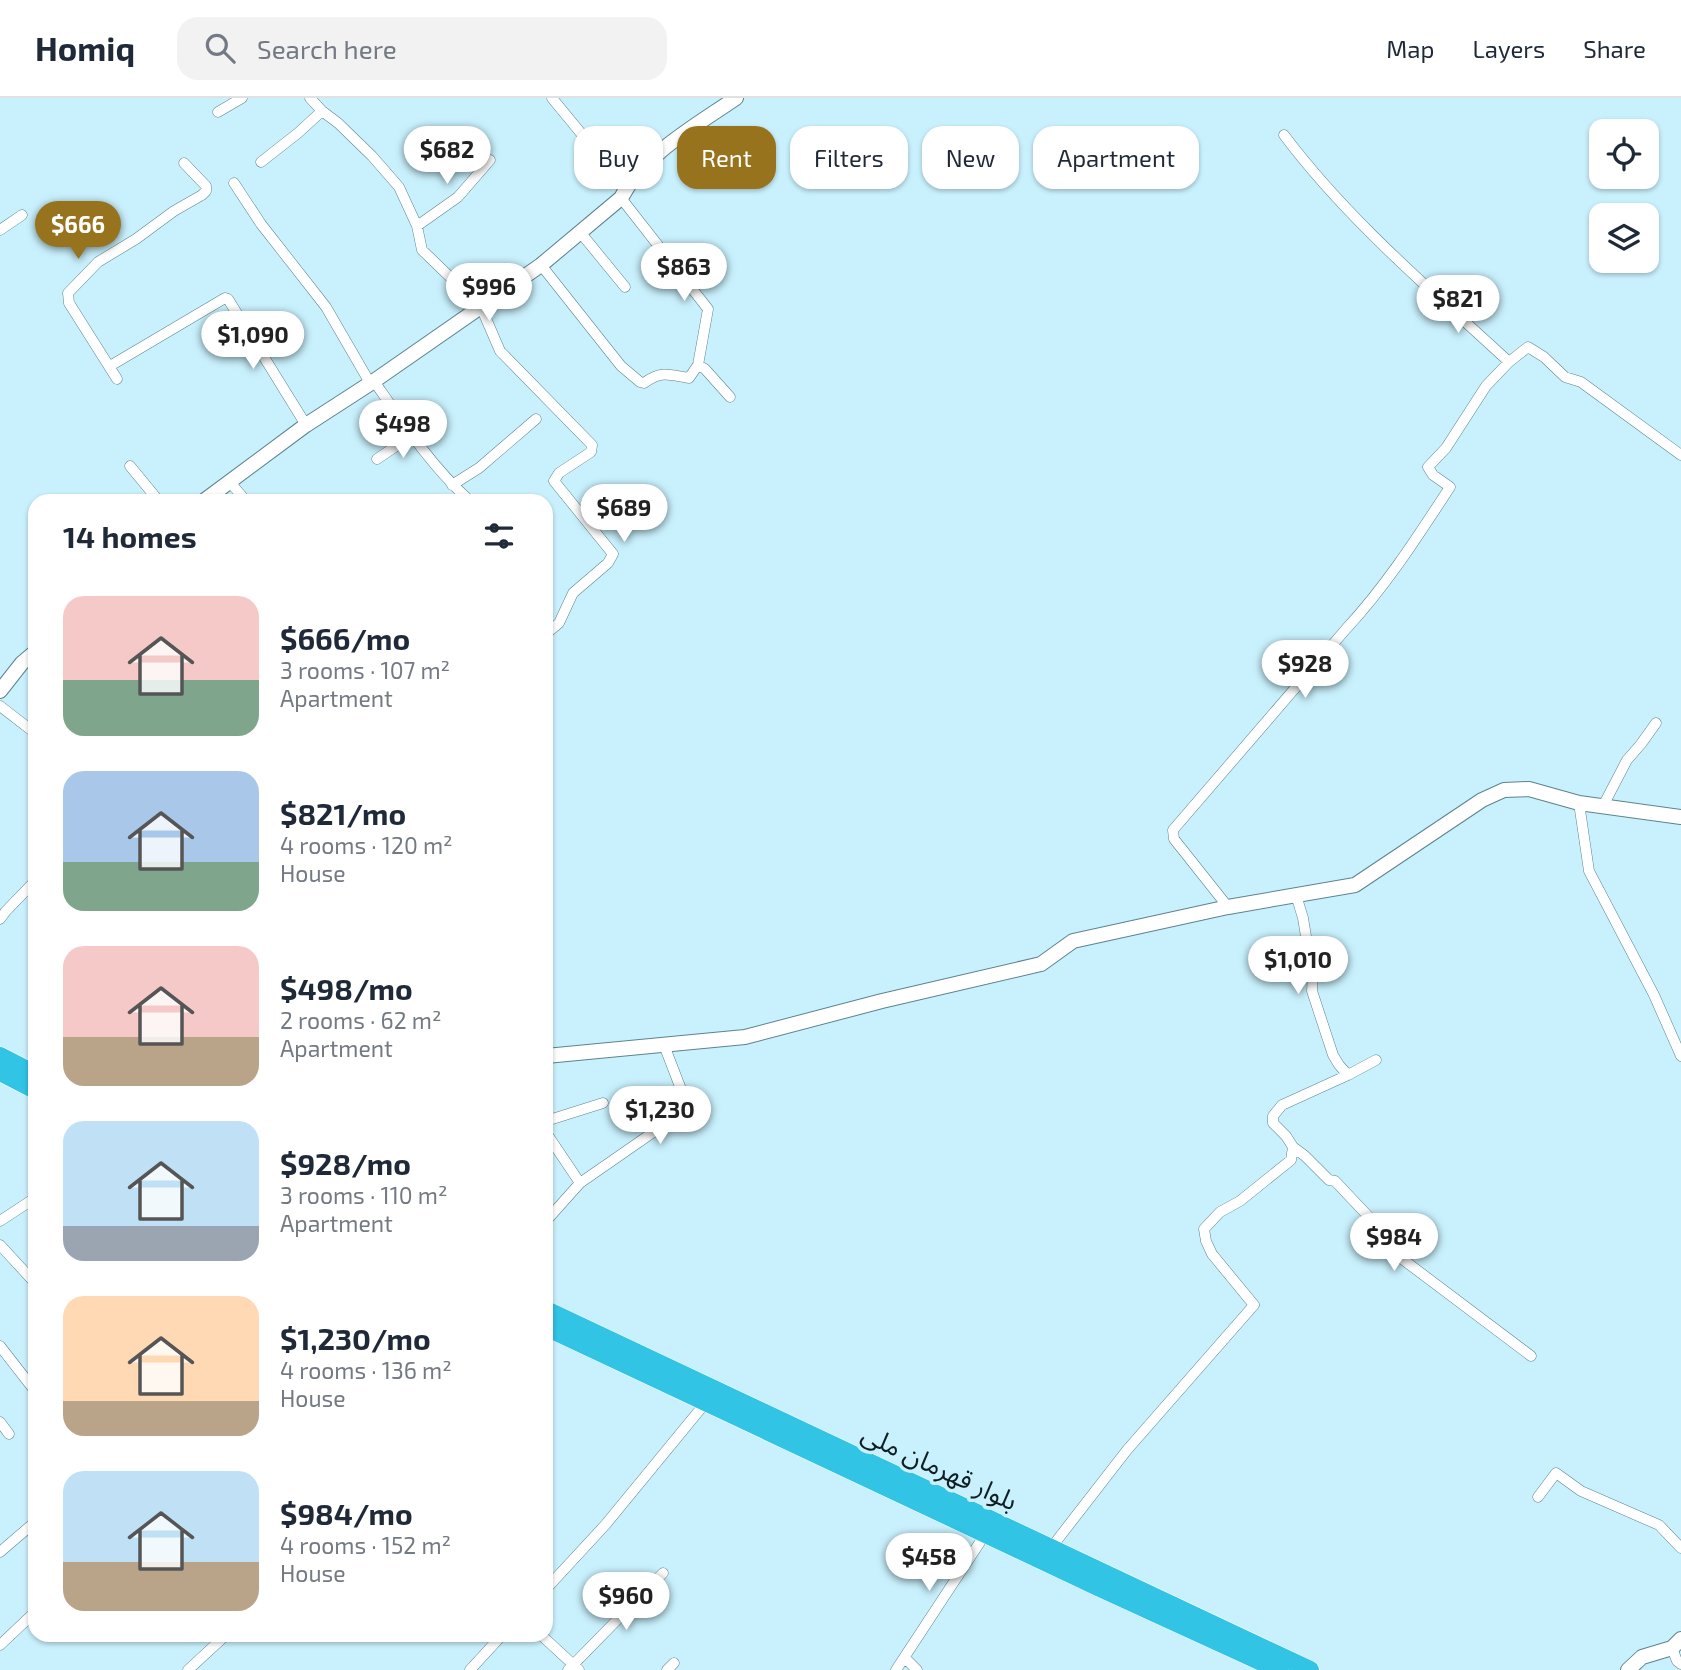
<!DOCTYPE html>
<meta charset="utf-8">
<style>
body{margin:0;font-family:"Exo 2","Noto Sans Arabic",sans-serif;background:#f2f2f3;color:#1f2937;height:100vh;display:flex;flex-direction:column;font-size:26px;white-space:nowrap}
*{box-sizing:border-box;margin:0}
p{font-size:23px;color:#747a83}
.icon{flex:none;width:38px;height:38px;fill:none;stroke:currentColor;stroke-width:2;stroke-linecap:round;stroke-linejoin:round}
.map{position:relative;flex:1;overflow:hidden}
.drawer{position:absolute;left:28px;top:396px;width:525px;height:1148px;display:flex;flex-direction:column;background:#fff;border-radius:21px;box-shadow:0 2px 5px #0004}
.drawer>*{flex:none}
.hud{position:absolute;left:574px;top:28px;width:665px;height:63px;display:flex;gap:14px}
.fabs{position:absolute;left:1589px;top:21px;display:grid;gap:14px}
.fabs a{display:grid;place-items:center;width:70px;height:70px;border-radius:14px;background:#fff;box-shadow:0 2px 5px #0004;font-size:35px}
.price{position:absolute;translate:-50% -60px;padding:0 16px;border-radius:24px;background:#fff;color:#222;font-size:23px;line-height:46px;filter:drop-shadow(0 2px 4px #0008)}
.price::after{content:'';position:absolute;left:50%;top:42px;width:21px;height:16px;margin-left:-10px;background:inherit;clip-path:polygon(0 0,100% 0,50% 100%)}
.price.selected{background:#96731c;color:#fff}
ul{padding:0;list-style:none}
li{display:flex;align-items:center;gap:21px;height:175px;padding:0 35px}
li span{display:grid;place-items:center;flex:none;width:196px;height:140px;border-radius:21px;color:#555}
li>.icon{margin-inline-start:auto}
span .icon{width:84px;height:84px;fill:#fffc;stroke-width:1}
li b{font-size:30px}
h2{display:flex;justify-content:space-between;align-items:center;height:84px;padding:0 35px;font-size:30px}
.tag{padding:0 24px;border-radius:21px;background:#fff;box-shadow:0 2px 5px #0004;font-size:24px;line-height:63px}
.tag.selected{background:#96731c;color:#fff}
header{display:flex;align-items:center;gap:42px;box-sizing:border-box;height:98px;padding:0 35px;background:#fff;border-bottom:2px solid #e0e1e3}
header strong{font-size:33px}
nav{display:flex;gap:38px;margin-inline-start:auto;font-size:24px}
.search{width:490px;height:63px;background:#f2f2f3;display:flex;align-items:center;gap:18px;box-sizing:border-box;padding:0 24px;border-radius:21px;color:#747a83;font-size:26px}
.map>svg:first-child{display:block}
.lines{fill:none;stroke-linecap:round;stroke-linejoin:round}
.street-casing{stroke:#5d838d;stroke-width:11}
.secondary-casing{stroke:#5d838d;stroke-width:16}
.highway-casing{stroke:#fff;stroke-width:19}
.street{stroke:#fff;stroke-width:10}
.secondary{stroke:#fff;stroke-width:14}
.highway{stroke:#31c4e4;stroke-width:18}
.labels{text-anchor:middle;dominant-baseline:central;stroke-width:7;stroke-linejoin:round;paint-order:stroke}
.street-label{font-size:26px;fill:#0f1e23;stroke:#c9f1fd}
</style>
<header>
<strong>Homiq</strong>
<div class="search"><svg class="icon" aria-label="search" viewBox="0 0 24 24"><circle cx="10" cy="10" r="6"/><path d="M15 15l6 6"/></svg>Search here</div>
<nav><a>Map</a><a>Layers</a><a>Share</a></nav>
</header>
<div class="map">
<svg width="1681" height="1572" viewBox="0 0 1681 1572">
<rect width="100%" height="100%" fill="#c9f1fd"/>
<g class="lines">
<defs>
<path id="street" d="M 310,0 L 322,13 L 338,25 L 372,58 L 399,89 L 417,128 L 422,152 L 481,209 L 500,253 L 592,347 L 591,354 L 559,375 L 554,383 L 613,456 L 608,465 L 573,495 L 559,525 L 546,536
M 552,0 L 626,90
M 218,14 L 242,0
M 1284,37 C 1348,122 1431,192 1509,264 L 1528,249 L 1544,259 L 1565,279 L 1581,284 L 1681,357
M 261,64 L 298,35 L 322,13
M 234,85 L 261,126 L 326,209 L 370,285
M 621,100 L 708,211 L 698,267 L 705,271 L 730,299
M 417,128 L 458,99 L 490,62
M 0,132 L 22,117
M 580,134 L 625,189
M 541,167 L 621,268 L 640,284 L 644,285 C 662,272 668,277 689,280 L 698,267
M 110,268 L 225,200 L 228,201 L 306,327
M 117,281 L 69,205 L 68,195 L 98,164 L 136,141 L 174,113 L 202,97 L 206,93 L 206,88 L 184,65
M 374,283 C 403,325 431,368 469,402
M 377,361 L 411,338
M 130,368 L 158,402
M 230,384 L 245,402
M 452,387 L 479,370 L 536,321
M 0,608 L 35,635
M 1579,705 L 1589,773 L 1654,897 L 1681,958
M 1603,708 L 1627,662 L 1641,646 L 1656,625
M 1296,797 L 1303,820 L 1310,863 L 1313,877 L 1312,893 L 1333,957 L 1339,967 L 1348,977
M 1228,809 L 1174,741 L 1173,732 L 1346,531 C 1386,488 1418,438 1450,389 L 1433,377 L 1428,369 L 1446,350 L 1486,288 L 1509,264
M 0,821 L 6,813 L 35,783
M 546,1010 L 547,1036 L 580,1085
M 546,1023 L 603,1005
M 1293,1049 L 1305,1058 L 1329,1082 L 1335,1083 L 1368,1118 L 1389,1151 L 1531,1258
M 0,1123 L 35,1100
M 546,1123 L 580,1085 L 678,1017 L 689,1012 L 664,947
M 0,1147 L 35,1185
M 0,1248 L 35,1293
M 0,1324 L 9,1336
M 1538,1399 L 1556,1375 L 1581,1393 L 1659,1427 L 1681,1450
M 1051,1450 L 1127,1352 L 1254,1207 L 1212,1156 L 1206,1143 L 1204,1131 L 1220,1114 L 1240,1103 L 1291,1062 L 1293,1049 L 1286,1038 L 1273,1025 L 1273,1018 L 1282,1007 L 1348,977 L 1376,962
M 0,1454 L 35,1424
M 546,1491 L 606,1426 L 707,1303
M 540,1536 L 579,1572
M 0,1547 L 35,1514
M 1672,1550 L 1677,1563 L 1681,1566
M 905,1560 L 917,1572
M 188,1572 L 227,1536
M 470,1572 L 503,1536
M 568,1572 L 663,1475
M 667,1572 L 674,1565
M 896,1572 L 986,1435"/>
<path id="secondary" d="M 205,402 L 306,327 L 374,283 L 541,167 L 621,100 C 644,56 697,27 736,0
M 0,593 L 22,565 L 35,554
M 546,958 L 745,939 L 882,903 L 1041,866 L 1073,843 L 1228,809 L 1355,787 L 1482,702 L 1504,692 L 1529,691 L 1579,705 L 1681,719
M 1628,1572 L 1642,1559 L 1672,1550 L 1681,1541"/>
<path id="highway" d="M 0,958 L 35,976
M 0,974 L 35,992
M 546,1212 L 1310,1572
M 546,1229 L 1096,1488 L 1279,1572"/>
</defs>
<use href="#street" class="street-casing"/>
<use href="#secondary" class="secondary-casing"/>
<use href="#highway" class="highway-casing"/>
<use href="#street" class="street"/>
<use href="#secondary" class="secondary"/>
<use href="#highway" class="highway"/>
</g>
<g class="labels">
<g class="street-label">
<text transform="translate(940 1368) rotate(25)">بلوار قهرمان ملی</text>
</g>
</g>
</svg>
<div class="fabs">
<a><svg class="icon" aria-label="locate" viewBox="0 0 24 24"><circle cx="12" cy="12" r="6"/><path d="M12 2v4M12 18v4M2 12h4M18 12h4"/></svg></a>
<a><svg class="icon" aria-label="layers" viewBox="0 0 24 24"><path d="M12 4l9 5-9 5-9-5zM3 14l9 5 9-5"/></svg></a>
</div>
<b class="price" style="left:447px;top:88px">$682</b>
<b class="price selected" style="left:78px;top:163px">$666</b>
<b class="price" style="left:684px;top:205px">$863</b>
<b class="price" style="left:489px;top:225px">$996</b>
<b class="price" style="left:1458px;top:237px">$821</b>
<b class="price" style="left:253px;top:273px">$1,090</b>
<b class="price" style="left:403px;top:362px">$498</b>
<b class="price" style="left:624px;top:446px">$689</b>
<b class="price" style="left:1305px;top:602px">$928</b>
<b class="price" style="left:1298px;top:898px">$1,010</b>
<b class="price" style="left:660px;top:1048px">$1,230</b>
<b class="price" style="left:1394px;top:1175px">$984</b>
<b class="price" style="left:929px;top:1495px">$458</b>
<b class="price" style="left:626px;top:1534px">$960</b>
<div class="hud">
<a class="tag">Buy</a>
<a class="tag selected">Rent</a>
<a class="tag">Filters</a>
<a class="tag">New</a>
<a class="tag">Apartment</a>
</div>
<section class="drawer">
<h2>14 homes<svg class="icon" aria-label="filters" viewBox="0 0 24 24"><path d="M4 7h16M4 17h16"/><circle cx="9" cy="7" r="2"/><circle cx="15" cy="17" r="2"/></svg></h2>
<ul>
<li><span style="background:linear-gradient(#f6c9c9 60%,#7fa58c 0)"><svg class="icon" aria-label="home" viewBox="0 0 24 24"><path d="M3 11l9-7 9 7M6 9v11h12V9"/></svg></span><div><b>$666/mo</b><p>3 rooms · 107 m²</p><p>Apartment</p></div></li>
<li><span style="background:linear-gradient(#a9c7e8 65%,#7fa58c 0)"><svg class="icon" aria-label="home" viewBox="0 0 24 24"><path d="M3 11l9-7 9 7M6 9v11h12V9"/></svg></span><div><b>$821/mo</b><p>4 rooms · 120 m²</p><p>House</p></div></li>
<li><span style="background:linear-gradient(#f6c9c9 65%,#b9a48a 0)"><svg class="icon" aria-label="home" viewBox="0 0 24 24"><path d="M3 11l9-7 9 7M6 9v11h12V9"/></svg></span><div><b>$498/mo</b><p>2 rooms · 62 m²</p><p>Apartment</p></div></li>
<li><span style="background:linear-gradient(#bfe0f5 75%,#9aa5b1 0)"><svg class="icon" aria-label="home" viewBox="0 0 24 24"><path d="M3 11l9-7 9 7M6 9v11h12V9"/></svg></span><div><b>$928/mo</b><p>3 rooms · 110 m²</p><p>Apartment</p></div></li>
<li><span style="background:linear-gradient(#ffd9b3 75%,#b9a48a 0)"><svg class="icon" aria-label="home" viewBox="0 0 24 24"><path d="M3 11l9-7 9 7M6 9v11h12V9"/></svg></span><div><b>$1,230/mo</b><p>4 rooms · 136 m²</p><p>House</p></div></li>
<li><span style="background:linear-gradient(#bfe0f5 65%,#b9a48a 0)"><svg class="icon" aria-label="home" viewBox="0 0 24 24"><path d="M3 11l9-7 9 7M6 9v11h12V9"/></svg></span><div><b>$984/mo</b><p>4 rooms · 152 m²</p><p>House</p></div></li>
</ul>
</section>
</div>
